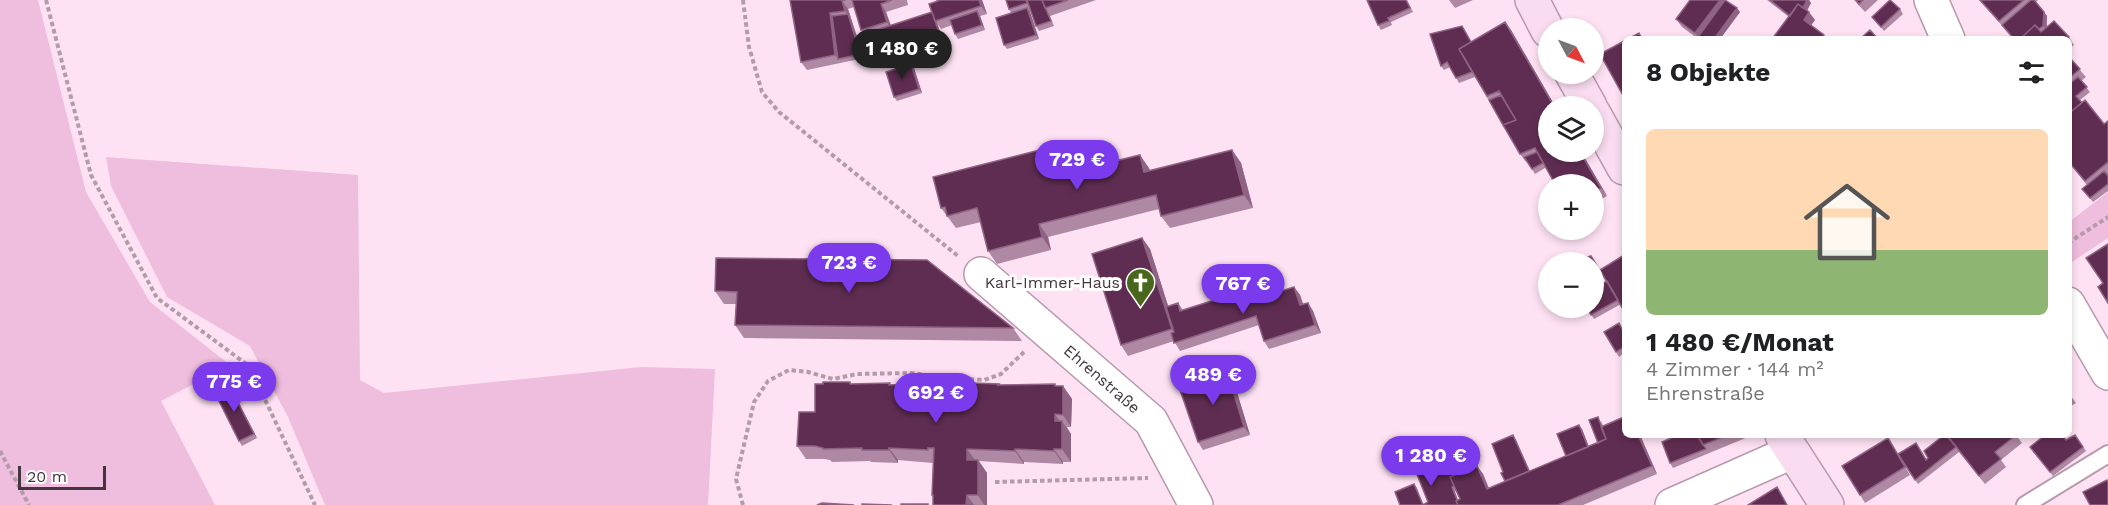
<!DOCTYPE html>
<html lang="de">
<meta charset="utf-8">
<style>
body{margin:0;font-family:"Work Sans",sans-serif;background:#f2f2f2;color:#202124;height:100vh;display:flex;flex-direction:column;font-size:22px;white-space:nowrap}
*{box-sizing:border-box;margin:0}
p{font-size:20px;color:#757577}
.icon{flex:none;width:33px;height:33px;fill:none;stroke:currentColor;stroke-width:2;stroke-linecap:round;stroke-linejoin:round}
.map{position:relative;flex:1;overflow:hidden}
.panel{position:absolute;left:1622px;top:36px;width:450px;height:402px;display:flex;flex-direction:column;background:#fff;border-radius:9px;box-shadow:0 3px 9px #0003}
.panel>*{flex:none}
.needle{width:39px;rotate:131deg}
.buttons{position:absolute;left:1538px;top:18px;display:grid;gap:12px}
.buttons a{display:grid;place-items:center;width:66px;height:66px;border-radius:50%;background:#fff;box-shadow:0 3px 9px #0003;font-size:30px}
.scale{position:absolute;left:18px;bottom:15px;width:88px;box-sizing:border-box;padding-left:6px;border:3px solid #44363f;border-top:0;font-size:16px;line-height:21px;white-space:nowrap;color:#44363f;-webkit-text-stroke:4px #fff;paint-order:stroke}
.price{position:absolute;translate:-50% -51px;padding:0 14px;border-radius:21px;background:#7c3aed;color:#fff;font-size:20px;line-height:39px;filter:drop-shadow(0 2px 3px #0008)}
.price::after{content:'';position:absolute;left:50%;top:36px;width:18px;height:14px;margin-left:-9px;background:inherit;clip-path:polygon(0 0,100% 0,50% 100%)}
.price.selected{background:#222;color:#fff}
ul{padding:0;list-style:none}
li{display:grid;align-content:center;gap:12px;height:318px;padding:0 24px}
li+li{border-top:2px solid #e0e0e0}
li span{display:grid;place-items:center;height:186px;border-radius:9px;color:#555}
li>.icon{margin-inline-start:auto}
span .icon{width:108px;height:108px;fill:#fffc;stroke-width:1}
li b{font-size:26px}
h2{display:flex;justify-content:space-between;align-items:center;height:72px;padding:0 24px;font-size:26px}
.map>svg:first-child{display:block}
.green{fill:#efbdde}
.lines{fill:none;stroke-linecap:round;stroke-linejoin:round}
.lane-casing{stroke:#b898ad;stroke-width:20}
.street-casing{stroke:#b898ad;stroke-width:36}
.secondary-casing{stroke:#b898ad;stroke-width:36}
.path{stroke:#b29caa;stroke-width:4;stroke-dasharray:4.5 3;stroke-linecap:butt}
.lane{stroke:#fff;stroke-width:16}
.street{stroke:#fff;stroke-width:33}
.secondary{stroke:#fadcf1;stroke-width:33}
.wall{fill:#af88a3;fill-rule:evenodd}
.shaded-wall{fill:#8f6383}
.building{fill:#602d52;stroke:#8f6383;stroke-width:1.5}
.labels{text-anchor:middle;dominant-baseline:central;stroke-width:6;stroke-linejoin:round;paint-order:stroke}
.poi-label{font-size:16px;fill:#44363f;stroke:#fff;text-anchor:end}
.street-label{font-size:16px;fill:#44363f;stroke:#fff}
</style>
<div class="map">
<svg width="2108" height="505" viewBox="0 0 2108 505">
<rect width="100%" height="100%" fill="#fee2f4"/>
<path class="green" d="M 0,0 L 38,0 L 86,192 L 150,302 L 230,365 L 161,401 L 215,505 L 0,505 Z
M 106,157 L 358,175 L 360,380 L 384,393 L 641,367 L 715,369 L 708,505 L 325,505 L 288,417 L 250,346 L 167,297 L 111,186 Z
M 2108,192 L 2108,238 L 2072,262 L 2069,254 L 2069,222 Z"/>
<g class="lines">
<defs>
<path id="lane" d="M 2025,505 L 2108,454"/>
<path id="street" d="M 1931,0 L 1948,39
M 981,274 L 1151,421 L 1196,505
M 2068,304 L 2108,373
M 1672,505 L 1792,452"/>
<path id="secondary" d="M 1532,0 L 1548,31
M 1572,74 L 1590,106
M 1593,112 L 1624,168
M 1782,435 L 1827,505"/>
</defs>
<use href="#lane" class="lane-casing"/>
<use href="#street" class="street-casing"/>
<use href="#secondary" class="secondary-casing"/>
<path class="path" d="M 46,0 L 91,175 L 157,298 L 249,366 L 315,505
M 743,0 L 749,47 L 762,92 L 779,112 L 958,256
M 2068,243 L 2108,217
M 0,451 L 29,505
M 995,482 L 1148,478
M 743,505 L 736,479 L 754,402 L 768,381 L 789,370 L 808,372 L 833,379 L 857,374 L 911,373 L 949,378 L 984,380 L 1001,374 L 1024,352"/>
<use href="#lane" class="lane"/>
<use href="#street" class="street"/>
<use href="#secondary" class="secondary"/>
</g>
<path class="wall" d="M 790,0 L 907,0 L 908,5 L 886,12 L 891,25 L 982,0 L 987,14 L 980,16 L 985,30 L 958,39 L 955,34 L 952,25 L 941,29 L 937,23 L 945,45 L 910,56 L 907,51 L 905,45 L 864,58 L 807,70 L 801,62 ZM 854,7 L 861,30 L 863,34 L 857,36 L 848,9 Z
M 1006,0 L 1096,0 L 1050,16 L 1054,26 L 1039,31 L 1036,26 L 1031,12 L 1030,12 L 1039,39 L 1007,49 L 1004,45 L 1011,13 L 1009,9 Z
M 1407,0 L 1413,12 L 1391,22 L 1392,25 L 1381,30 L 1378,25 Z
M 1449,0 L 1473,0 L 1455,8 Z
M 1767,0 L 1809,0 L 1811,3 L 1807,11 L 1815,20 L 1811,25 L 1789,17 Z
M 1854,0 L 1878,0 L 1865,12 Z
M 1979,0 L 2038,0 L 2036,2 L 2047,16 L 2047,27 L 2069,37 L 2074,45 L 2068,50 L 2068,39 L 2014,39 Z
M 1900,9 L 1903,14 L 1884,31 L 1872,17 Z
M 1740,12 L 1720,39 L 1698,39 L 1682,27 L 1676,19 Z
M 1511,30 L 1607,196 L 1593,204 L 1593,184 L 1545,168 L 1535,174 L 1527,162 L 1526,162 L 1520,154 L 1475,77 L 1459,83 L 1450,67 L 1444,70 L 1441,66 L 1471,42 Z
M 2068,56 L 2086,77 L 2081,81 L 2090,92 L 2080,100 L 2104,124 L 2108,121 L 2108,191 L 2093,202 L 2082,189 L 2087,185 L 2070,164 L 2068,164 Z
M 914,68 L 922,93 L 897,101 L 894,97 Z
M 1232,150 L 1241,163 L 1253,208 L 1170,228 L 1161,216 L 1159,209 L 1048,237 L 1051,250 L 997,264 L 988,251 L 981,222 L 956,228 L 941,208 L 1057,161 L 1060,175 L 1149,168 L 1150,171 Z
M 1142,238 L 1150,249 L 1168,306 L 1178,303 L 1183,310 L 1249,289 L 1255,299 L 1294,287 L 1300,295 L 1303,304 L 1308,303 L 1313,311 L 1321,333 L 1269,349 L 1264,341 L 1259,325 L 1180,351 L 1174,341 L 1128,356 L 1121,345 Z
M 1591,256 L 1600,270 L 1621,304 L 1594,319 L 1587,308 L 1600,298 L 1607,281 L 1602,273 L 1593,279 L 1593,262 Z
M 716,258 L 1013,328 L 1022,341 L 744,338 L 735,325 L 736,304 L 724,304 L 715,291 Z
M 1624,332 L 1624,353 L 1619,357 L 1616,352 Z
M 1226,368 L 1232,376 L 1250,435 L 1203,450 L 1198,442 L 1199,384 Z
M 850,382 L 851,384 L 891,385 L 929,383 L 930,385 L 937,385 L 939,388 L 964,389 L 1000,385 L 1063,386 L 1072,399 L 1071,427 L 1067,427 L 1071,434 L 1071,462 L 1063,462 L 1063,464 L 1024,462 L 1024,464 L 979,461 L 987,473 L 987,505 L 933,505 L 933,497 L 932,495 L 933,463 L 898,460 L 898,463 L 871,462 L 870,461 L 832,462 L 830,460 L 824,459 L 806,459 L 797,446 Z
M 229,385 L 257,438 L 242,446 L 239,441 Z
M 2068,392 L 2076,403 L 2068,408 Z
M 1601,421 L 1603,426 L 1624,435 L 1640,435 L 1657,474 L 1583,505 L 1400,505 L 1414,484 L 1417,488 L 1423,504 L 1428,502 L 1446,459 L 1449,464 L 1454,475 L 1477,466 L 1483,474 L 1489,488 L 1505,481 L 1503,472 L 1516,440 L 1530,471 L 1566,456 L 1582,429 L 1589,447 L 1598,443 ZM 1455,491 L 1456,491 L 1460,499 L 1458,500 Z
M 1678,435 L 1747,435 L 1748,437 L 1673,468 L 1670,463 Z
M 2016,435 L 2022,443 L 2001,460 L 2006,467 L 1985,484 L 1959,452 L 1918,484 L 1901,460 L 1910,475 L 1865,503 L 1860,495 L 1893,446 L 1898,454 L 1926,460 L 1928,458 L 1924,451 Z
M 2075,435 L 2086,451 L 2053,476 L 2033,452 L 2066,440 Z"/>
<path class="shaded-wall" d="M 979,0 L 982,0 L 987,14 L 981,6 Z
M 1720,0 L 1726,0 L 1698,37 L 1695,33 Z
M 1807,0 L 1809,0 L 1811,3 L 1807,10 L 1796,22 L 1793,18 Z
M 842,1 L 848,9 L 858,41 L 855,37 Z
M 881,4 L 886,12 L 892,31 L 887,22 Z
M 1027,8 L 1030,12 L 1039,39 L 1036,35 Z
M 1737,8 L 1740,12 L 1720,39 L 1714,39 Z
M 977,11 L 980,16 L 985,30 L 982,25 Z
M 932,12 L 937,23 L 945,45 L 942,41 Z
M 1809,12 L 1815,20 L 1809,28 L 1804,20 Z
M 2044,12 L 2047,16 L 2046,30 L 2043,26 Z
M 830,13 L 835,21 L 838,59 L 841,63 L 835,55 Z
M 1505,22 L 1511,30 L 1555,106 L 1554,106 Z
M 911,64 L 914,68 L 922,93 L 919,89 Z
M 1048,148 L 1057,161 L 1063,189 L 1054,176 Z
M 1232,150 L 1241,163 L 1253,208 L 1244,195 Z
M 1580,152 L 1581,152 L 1607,196 L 1601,188 Z
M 1140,155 L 1149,168 L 1153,185 L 1144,172 Z
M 1039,224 L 1048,237 L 1051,250 L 1042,237 Z
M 1142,238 L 1150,249 L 1179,340 L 1172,329 Z
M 1294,287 L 1300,295 L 1306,313 L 1300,305 Z
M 1249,289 L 1254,297 L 1258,308 L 1252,300 Z
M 1308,303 L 1313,311 L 1321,333 L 1315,325 Z
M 1226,368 L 1232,376 L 1250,435 L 1244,427 Z
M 1055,384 L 1063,395 L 1063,386 L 1072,399 L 1071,427 L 1063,415 Z
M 229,385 L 232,390 L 257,438 L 254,434 Z
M 1055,414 L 1062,425 L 1062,421 L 1071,434 L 1071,462 L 1062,449 L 1055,421 Z
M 1579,425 L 1582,429 L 1592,455 L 1589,451 Z
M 1513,435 L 1516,440 L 1533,480 L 1530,475 Z
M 1638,435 L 1640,435 L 1657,474 L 1652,466 Z
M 889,448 L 898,460 L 898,463 L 889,450 Z
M 967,449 L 976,461 L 967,460 Z
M 1015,449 L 1024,462 L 1024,464 L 1015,451 Z
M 1054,449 L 1063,462 L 1063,464 L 1054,451 Z
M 978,460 L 987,473 L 987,505 L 984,505 L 978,495 Z
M 1477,466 L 1483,474 L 1492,497 L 1487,489 Z
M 967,495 L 974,505 L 966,505 Z"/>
<path class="building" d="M 790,0 L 845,0 L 842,1 L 845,11 L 830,13 L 835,55 L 801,62 Z
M 852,0 L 892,0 L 881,4 L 887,22 L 861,30 Z
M 937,0 L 979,0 L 981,6 L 935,21 L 929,4 L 938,1 Z
M 1006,0 L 1026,0 L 1027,3 L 1009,9 Z
M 1027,0 L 1042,0 L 1051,21 L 1036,26 Z
M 1042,0 L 1068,0 L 1045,8 Z
M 1367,0 L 1406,0 L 1410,8 L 1388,18 L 1389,21 L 1378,25 Z
M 1690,0 L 1720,0 L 1695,33 L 1676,19 Z
M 1725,0 L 1737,8 L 1714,39 L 1700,39 L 1698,37 Z
M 1770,0 L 1807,0 L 1803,8 L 1798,4 L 1790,16 Z
M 1856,0 L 1863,0 L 1859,4 Z
M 1890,0 L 1900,9 L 1881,27 L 1872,17 Z
M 1980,0 L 2024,0 L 1999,21 Z
M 2031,0 L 2034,0 L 2044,12 L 2043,26 L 2039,29 L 2035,25 L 2020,39 L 2014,39 L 2002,25 Z
M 1798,4 L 1809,12 L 1804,20 L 1824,35 L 1821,39 L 1772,39 Z
M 1027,8 L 1036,35 L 1004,45 L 996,18 Z
M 977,11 L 982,25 L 955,34 L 950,20 Z
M 932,12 L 942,41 L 907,51 L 904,40 L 861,54 L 838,59 L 832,16 L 848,14 L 855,37 Z
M 2054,21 L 2069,37 L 2067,39 L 2020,39 L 2035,25 L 2041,32 Z
M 1505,22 L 1554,106 L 1548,106 L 1548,152 L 1580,152 L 1601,188 L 1593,193 L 1593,184 L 1555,184 L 1535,148 L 1520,154 L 1503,125 L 1516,120 L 1499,91 L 1487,96 L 1459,49 Z
M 1462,26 L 1471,42 L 1459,49 L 1472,72 L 1456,78 L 1447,62 L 1441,66 L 1430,34 Z
M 1870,30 L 1878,39 L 1860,39 Z
M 1639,33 L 1642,39 L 1628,39 Z
M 1624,41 L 1624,97 L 1600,54 Z
M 2068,56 L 2080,69 L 2068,79 Z
M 911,64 L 919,89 L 894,97 L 886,72 Z
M 2078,77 L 2087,87 L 2076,96 L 2082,103 L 2068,114 L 2068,85 Z
M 1501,95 L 1516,120 L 1503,125 L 1489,100 Z
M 2085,100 L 2104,124 L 2108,121 L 2108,162 L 2085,181 L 2068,161 L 2068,114 Z
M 1048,148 L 1054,176 L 1140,155 L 1144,172 L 1232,150 L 1244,195 L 1161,216 L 1156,195 L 1039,224 L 1042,237 L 988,251 L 977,208 L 947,216 L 945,207 L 941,208 L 933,177 Z
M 1537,152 L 1543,163 L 1532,169 L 1524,157 Z
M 2104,171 L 2108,176 L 2108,184 L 2090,198 L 2082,189 Z
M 1142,238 L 1172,329 L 1121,345 L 1092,254 Z
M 2108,244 L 2108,303 L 2098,287 L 2103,283 L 2086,258 Z
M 1624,255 L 1624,311 L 1600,270 Z
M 1591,256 L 1599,269 L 1593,273 L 1593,262 L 1571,262 Z
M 716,258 L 927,260 L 1013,328 L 735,325 L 737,292 L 715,291 Z
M 1607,281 L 1618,300 L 1591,315 L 1587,308 L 1593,308 L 1593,302 L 1600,298 L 1595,288 Z
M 1294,287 L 1300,305 L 1308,303 L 1315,325 L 1264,341 L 1256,316 L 1174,343 L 1171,333 L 1174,332 L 1166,307 L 1178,303 L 1180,311 L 1249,289 L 1252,300 Z
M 1619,323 L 1624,333 L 1624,347 L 1616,352 L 1604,332 Z
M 1226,368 L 1244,427 L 1198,442 L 1180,390 L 1199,384 L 1205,375 Z
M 823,382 L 850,382 L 850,384 L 890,383 L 889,385 L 929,383 L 929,385 L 937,385 L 936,388 L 964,389 L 964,385 L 972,385 L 972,383 L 999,384 L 998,385 L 1055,384 L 1055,386 L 1063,386 L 1063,415 L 1055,414 L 1055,421 L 1062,421 L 1062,449 L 1054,449 L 1054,451 L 1015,449 L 1015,451 L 967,449 L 967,460 L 978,460 L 978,495 L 967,495 L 966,505 L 933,505 L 933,495 L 932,495 L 934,448 L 928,448 L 928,450 L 889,448 L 889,450 L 862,450 L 862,448 L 823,449 L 823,448 L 815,446 L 797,446 L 799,412 L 815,412 L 815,384 L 823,384 Z
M 229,385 L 254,434 L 239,441 L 215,393 Z
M 1598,417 L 1606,439 L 1598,443 L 1589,420 Z
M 1624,417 L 1624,435 L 1638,435 L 1652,466 L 1558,505 L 1458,505 L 1456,501 L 1460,499 L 1450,477 L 1477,466 L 1487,489 L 1606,439 L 1601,427 Z
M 1579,425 L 1588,447 L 1566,456 L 1557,434 Z
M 1513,435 L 1529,471 L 1505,481 L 1501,473 L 1503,472 L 1492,444 Z
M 1678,435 L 1697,435 L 1706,449 L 1670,463 L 1662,442 Z
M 1697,435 L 1728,435 L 1703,445 Z
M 1944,435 L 1946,435 L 1956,447 L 1915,480 L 1898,454 L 1916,443 L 1926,460 L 1928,458 L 1924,451 Z
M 1947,435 L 2016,435 L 1995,452 L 2001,459 L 1979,476 Z
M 2045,435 L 2062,435 L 2066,440 L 2075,435 L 2083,447 L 2050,472 L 2030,447 Z
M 1888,438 L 1905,467 L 1860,495 L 1842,466 Z
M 1446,459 L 1453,476 L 1450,477 L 1454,486 L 1452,487 L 1457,500 L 1456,501 L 1458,505 L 1400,505 L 1395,492 L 1414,484 L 1423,505 L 1428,502 L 1416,472 Z
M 2107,480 L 2108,482 L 2108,505 L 2090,505 L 2083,492 Z
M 1777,487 L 1787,505 L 1748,505 Z
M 822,503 L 854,505 L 817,505 Z
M 862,504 L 892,505 L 862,505 Z
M 901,504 L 928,504 L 928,505 L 901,505 Z"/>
<defs>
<symbol id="church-pin" viewBox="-11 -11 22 30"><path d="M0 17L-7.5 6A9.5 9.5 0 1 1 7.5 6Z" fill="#48671c" stroke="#fff"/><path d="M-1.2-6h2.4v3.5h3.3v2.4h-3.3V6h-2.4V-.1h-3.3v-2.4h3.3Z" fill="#fff"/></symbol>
</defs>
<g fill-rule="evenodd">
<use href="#church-pin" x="1124" y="266" width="33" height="45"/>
</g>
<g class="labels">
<g class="poi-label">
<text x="1120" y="282">Karl-Immer-Haus</text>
</g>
<g class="street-label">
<text transform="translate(1102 379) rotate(41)">Ehrenstraße</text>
</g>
</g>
</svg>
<div class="buttons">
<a><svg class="needle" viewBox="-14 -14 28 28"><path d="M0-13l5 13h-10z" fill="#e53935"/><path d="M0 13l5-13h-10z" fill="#757577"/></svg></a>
<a><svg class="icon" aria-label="layers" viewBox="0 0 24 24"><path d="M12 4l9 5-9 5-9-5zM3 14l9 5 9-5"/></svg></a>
<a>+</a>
<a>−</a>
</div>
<div class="scale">20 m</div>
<b class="price selected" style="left:902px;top:80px">1 480 €</b>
<b class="price" style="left:1077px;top:191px">729 €</b>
<b class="price" style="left:849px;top:294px">723 €</b>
<b class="price" style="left:1243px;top:315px">767 €</b>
<b class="price" style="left:1213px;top:406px">489 €</b>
<b class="price" style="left:234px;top:413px">775 €</b>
<b class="price" style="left:936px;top:424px">692 €</b>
<b class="price" style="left:1431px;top:487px">1 280 €</b>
<section class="panel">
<h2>8 Objekte<svg class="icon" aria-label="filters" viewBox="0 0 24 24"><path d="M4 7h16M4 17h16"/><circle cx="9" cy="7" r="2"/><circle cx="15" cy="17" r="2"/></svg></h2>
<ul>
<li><span style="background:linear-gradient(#ffd9b3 65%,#8fb573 0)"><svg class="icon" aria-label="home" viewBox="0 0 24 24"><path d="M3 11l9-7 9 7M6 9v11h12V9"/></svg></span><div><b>1 480 €/Monat</b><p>4 Zimmer · 144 m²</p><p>Ehrenstraße</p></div></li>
</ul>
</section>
</div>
